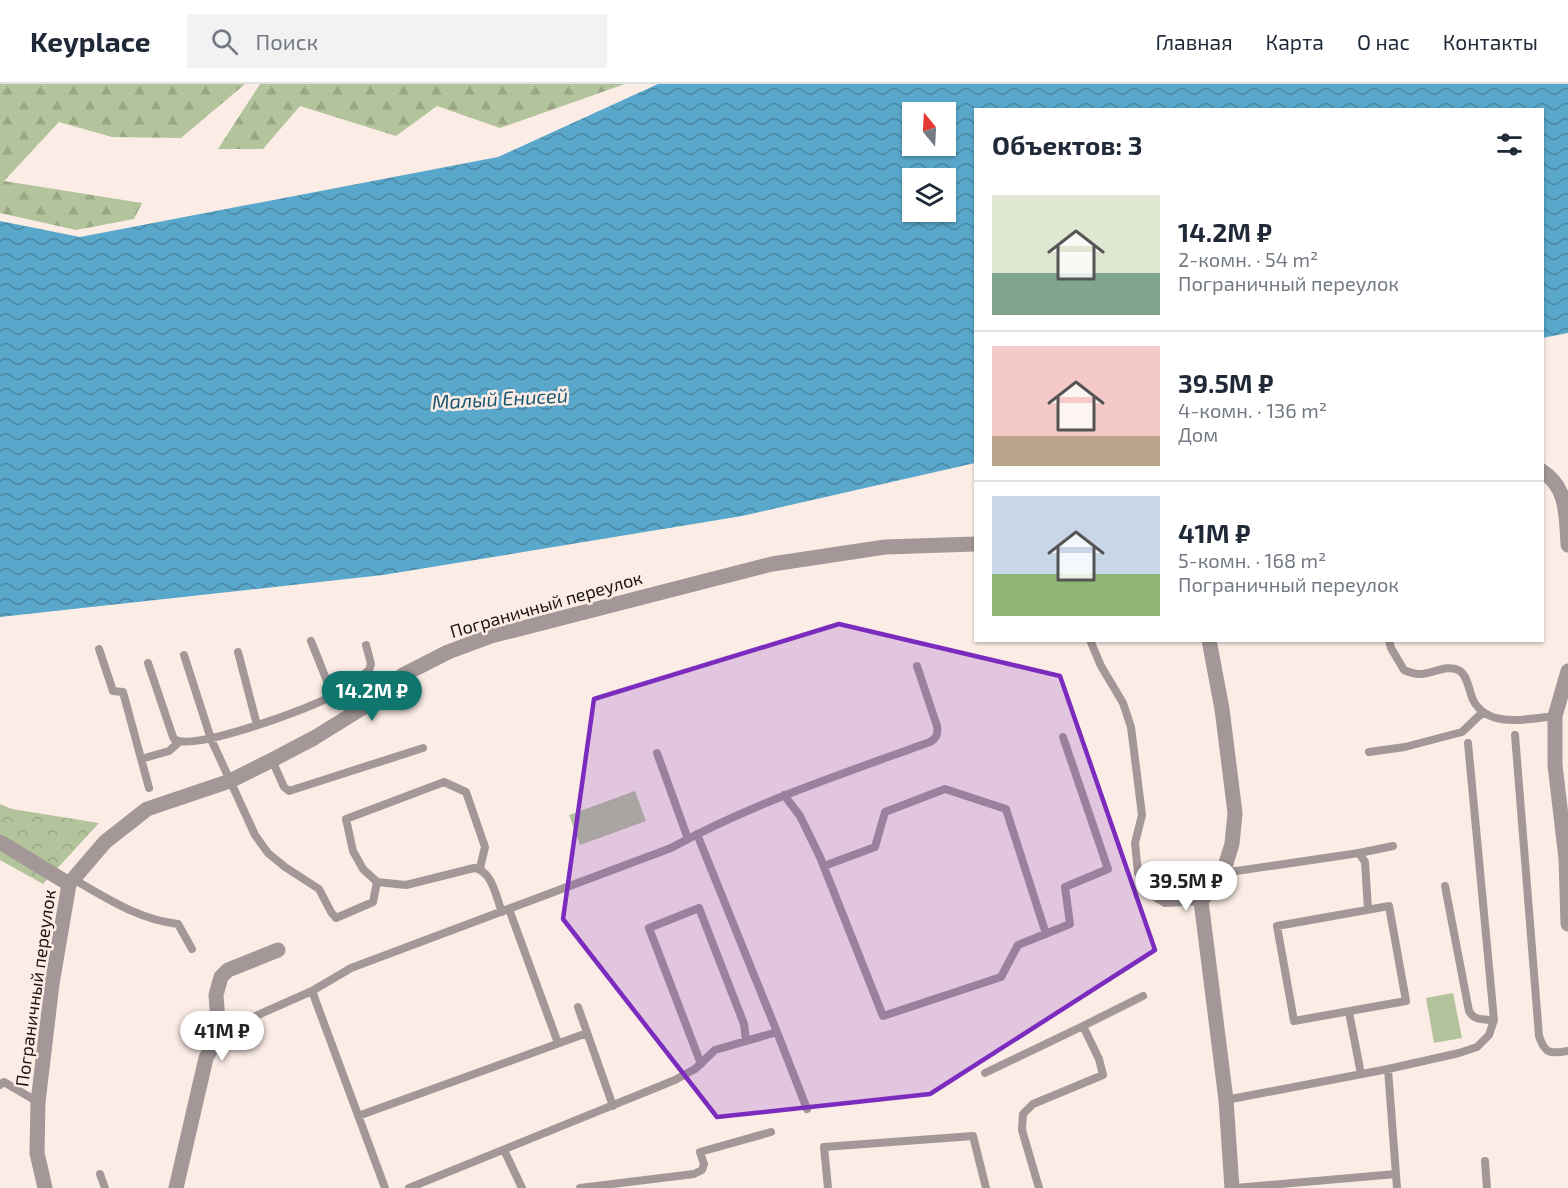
<!DOCTYPE html>
<html lang="ru">
<meta charset="utf-8">
<style>
body{margin:0;font-family:"Exo 2",sans-serif;background:#f2f2f3;color:#1f2937;height:100vh;display:flex;flex-direction:column;font-size:22px;white-space:nowrap}
*{box-sizing:border-box;margin:0}
p{font-size:20px;color:#747a83}
.icon{flex:none;width:33px;height:33px;fill:none;stroke:currentColor;stroke-width:2;stroke-linecap:round;stroke-linejoin:round}
.map{position:relative;flex:1;overflow:hidden}
.panel{position:absolute;left:974px;top:24px;width:570px;height:534px;display:flex;flex-direction:column;background:#fff;border-radius:0px;box-shadow:0 2px 4px #0004}
.panel>*{flex:none}
.needle{width:39px;rotate:342deg}
.buttons{position:absolute;left:902px;top:18px;display:grid;gap:12px}
.buttons a{display:grid;place-items:center;width:54px;height:54px;border-radius:0px;background:#fff;box-shadow:0 2px 4px #0004;font-size:30px}
.price{position:absolute;translate:-50% -51px;padding:0 14px;border-radius:21px;background:#fff;color:#222;font-size:20px;line-height:39px;filter:drop-shadow(0 2px 3px #0008)}
.price::after{content:'';position:absolute;left:50%;top:36px;width:18px;height:14px;margin-left:-9px;background:inherit;clip-path:polygon(0 0,100% 0,50% 100%)}
.price.selected{background:#0f766e;color:#fff}
ul{padding:0;list-style:none}
li{display:flex;align-items:center;gap:18px;height:150px;padding:0 18px}
li+li{border-top:2px solid #e0e1e3}
li span{display:grid;place-items:center;flex:none;width:168px;height:120px;border-radius:0px;color:#555}
li>.icon{margin-inline-start:auto}
span .icon{width:72px;height:72px;fill:#fffc;stroke-width:1}
li b{font-size:26px}
h2{display:flex;justify-content:space-between;align-items:center;height:72px;padding:0 18px;font-size:26px}
header{display:flex;align-items:center;gap:36px;box-sizing:border-box;height:84px;padding:0 30px;background:#fff;border-bottom:2px solid #e0e1e3}
header strong{font-size:28px}
nav{display:flex;gap:33px;margin-inline-start:auto;font-size:21px}
.search{width:420px;height:54px;background:#f2f2f3;display:flex;align-items:center;gap:15px;box-sizing:border-box;padding:0 21px;border-radius:0px;color:#747a83;font-size:22px}
.map>svg:first-child{display:block}
.forest{fill:url(#forest-firs)}
.park{fill:url(#park-crowns)}
.garden{fill:#b3c39b}
.water{fill:url(#water-waves);fill-rule:evenodd}
.lines{fill:none;stroke-linecap:round;stroke-linejoin:round}
.service{stroke:#a39797;stroke-width:8}
.minor{stroke:#a39797;stroke-width:15}
.marked{fill:#7b2cbf;fill-opacity:0.2;stroke:#7b2cbf;stroke-width:4.5;stroke-linejoin:round}
.labels{text-anchor:middle;dominant-baseline:central;stroke-width:5;stroke-linejoin:round;paint-order:stroke}
.street-label{font-size:18px;fill:#1b130f;stroke:#fcece6}
.water-label{font-size:20px;font-style:italic;fill:#1b5871;stroke:#fcece6}
</style>
<header>
<strong>Keyplace</strong>
<div class="search"><svg class="icon" aria-label="search" viewBox="0 0 24 24"><circle cx="10" cy="10" r="6"/><path d="M15 15l6 6"/></svg>Поиск</div>
<nav><a>Главная</a><a>Карта</a><a>О нас</a><a>Контакты</a></nav>
</header>
<div class="map">
<svg width="1568" height="1104" viewBox="0 0 1568 1104">
<defs>
<pattern id="forest-firs" width="22" height="20" patternUnits="userSpaceOnUse" patternTransform="scale(1.5)"><rect width="22" height="20" fill="#b3c39b"/><path d="M5 1l3.5 6h-7zM16 11l3.5 6h-7z" fill="#99a784"/></pattern>
<pattern id="park-crowns" width="20" height="18" patternUnits="userSpaceOnUse" patternTransform="scale(1.5)"><rect width="20" height="18" fill="#b3c39b"/><path d="M2 6a3 3 0 1 1 6 0M12 15a3 3 0 1 1 6 0" fill="none" stroke="#99a784"/></pattern>
<pattern id="water-waves" width="16" height="10" patternUnits="userSpaceOnUse" patternTransform="scale(1.5)"><rect width="16" height="10" fill="#59a7ca"/><path d="M0 5q4-4 8 0t8 0" fill="none" stroke="#4987a2"/></pattern>
</defs>
<rect width="100%" height="100%" fill="#fcece6"/>
<path class="forest" d="M 0,0 L 245,0 L 181,54 L 112,53 L 59,38 L 4,97 L 142,119 L 134,135 L 76,146 L 0,129 Z
M 260,0 L 625,0 L 500,44 L 437,22 L 396,52 L 300,22 L 263,65 L 218,65 Z"/>
<path class="park" d="M 0,720 L 12,725 L 99,739 L 43,800 L 0,776 Z"/>
<path class="garden" d="M 635,707 L 646,737 L 580,761 L 569,731 Z
M 1453,909 L 1462,954 L 1434,959 L 1426,914 Z"/>
<path class="water" d="M 658,0 L 1568,0 L 1568,249 L 1542,254 L 1542,26 L 975,26 L 975,379 L 742,432 L 383,491 L 0,533 L 0,137 L 80,153 L 498,73 ZM 912,28 L 945,28 L 945,62 L 912,62 ZM 912,94 L 945,94 L 945,128 L 912,128 Z"/>
<g class="lines">
<path class="service" d="M 1090,556 L 1101,582 L 1123,619 L 1131,643 L 1142,731 L 1135,759 L 1138,789 L 1150,810 L 1165,819 L 1201,817
M 1389,556 L 1391,564 L 1404,586 C 1409,588 1414,590 1418,590 C 1430,591 1448,579 1460,587 C 1468,593 1469,607 1473,616 C 1488,645 1529,635 1555,632
M 311,557 L 333,612
M 99,565 L 113,607 L 123,608 L 149,704
M 238,568 L 257,641
M 184,571 L 211,655 L 255,751 L 268,769 L 285,783 L 319,805 L 331,828 L 336,834 L 373,818 L 377,798
M 148,579 L 173,653 L 175,656 C 198,666 311,624 334,611 C 346,604 358,595 369,586 L 371,580 L 366,561
M 1515,651 L 1539,952 C 1545,970 1550,970 1568,967
M 1369,668 L 1405,663 L 1462,648 L 1483,628
M 657,669 L 688,755
M 141,675 L 169,667 L 179,658
M 272,676 L 284,703 L 289,707 L 423,664
M 784,711 L 800,732 L 820,773 L 883,932 L 1001,893 L 1018,861 L 1070,840 L 1065,803 L 1108,785 L 1063,653
M 697,750 L 777,948
M 1359,769 L 1365,778 L 1368,825
M 824,782 L 875,763 L 885,728 L 945,705 L 1006,725 L 1046,850
M 480,784 L 485,763 L 466,708 L 444,698 L 346,735 L 353,767 L 363,785 L 377,798 L 406,801 L 474,784 C 492,786 496,813 502,828
M 1223,789 L 1359,769 L 1393,762
M 73,795 C 107,814 139,836 178,840 L 192,865
M 1445,802 L 1469,927 C 1474,937 1484,935 1494,936
M 1389,822 L 1406,917 L 1294,937 L 1277,842 Z
M 509,825 L 558,959
M 312,907 L 385,1104
M 578,923 L 613,1022
M 1349,928 L 1361,990
M 220,951 L 224,946 L 312,907 L 351,884 L 671,764 C 753,719 842,690 930,658 C 937,654 938,650 937,642 L 917,582
M 701,980 L 649,844 L 699,824 L 744,940 L 746,956
M 1388,985 L 1397,1104
M 985,989 L 1083,942
M 0,1001 L 4,998 L 38,1018
M 1226,1016 L 1388,985 L 1459,969 L 1477,963 L 1489,951 L 1494,936 L 1468,659
M 358,1032 L 587,949
M 504,1066 L 522,1104
M 1485,1077 L 1487,1104
M 100,1090 L 105,1104
M 409,1104 L 675,996 L 695,985 L 715,966 L 777,948 L 807,1025
M 580,1104 L 694,1090 L 702,1086 L 704,1080 L 700,1068 L 771,1048
M 828,1104 L 824,1063 L 973,1052 L 986,1104
M 1039,1104 L 1022,1046 L 1023,1030 L 1033,1020 L 1103,991 L 1099,975 L 1083,942 L 1143,912
M 1235,1104 L 1396,1090"/>
<path class="minor" d="M 1542,387 C 1568,404 1566,431 1568,461
M 1209,556 L 1222,625 L 1235,729 L 1232,760 L 1223,789 L 1201,817 L 1226,1016 L 1232,1104
M 1568,587 L 1555,632 L 1555,681 L 1566,775 L 1568,840
M 0,758 L 69,800
M 45,1104 L 37,1069 L 38,1018 L 52,900 L 69,800 L 105,758 L 147,725 L 230,697 L 272,676 L 314,654 L 364,623 L 403,591 L 448,568 L 491,552 L 772,480 L 885,463 L 975,460
M 176,1104 L 206,974 L 219,951 L 216,911 L 221,893 L 228,886 L 278,866"/>
</g>
<path class="marked" d="M 839,540 L 1060,592 L 1155,866 L 930,1010 L 717,1033 L 563,835 L 594,615 Z"/>
<g class="labels">
<g class="street-label">
<text transform="translate(546 520) rotate(-16)">Пограничный переулок</text>
<text transform="translate(35 904) rotate(-82)">Пограничный переулок</text>
</g>
<g class="water-label">
<text transform="translate(500 314) rotate(-3)">Малый Енисей</text>
</g>
</g>
</svg>
<div class="buttons">
<a><svg class="needle" viewBox="-14 -14 28 28"><path d="M0-13l5 13h-10z" fill="#e53935"/><path d="M0 13l5-13h-10z" fill="#747a83"/></svg></a>
<a><svg class="icon" aria-label="layers" viewBox="0 0 24 24"><path d="M12 4l9 5-9 5-9-5zM3 14l9 5 9-5"/></svg></a>
</div>
<b class="price selected" style="left:372px;top:638px">14.2M ₽</b>
<b class="price" style="left:1186px;top:828px">39.5M ₽</b>
<b class="price" style="left:222px;top:978px">41M ₽</b>
<section class="panel">
<h2>Объектов: 3<svg class="icon" aria-label="filters" viewBox="0 0 24 24"><path d="M4 7h16M4 17h16"/><circle cx="9" cy="7" r="2"/><circle cx="15" cy="17" r="2"/></svg></h2>
<ul>
<li><span style="background:linear-gradient(#dfe7d0 65%,#7fa58c 0)"><svg class="icon" aria-label="home" viewBox="0 0 24 24"><path d="M3 11l9-7 9 7M6 9v11h12V9"/></svg></span><div><b>14.2M ₽</b><p>2-комн. · 54 m²</p><p>Пограничный переулок</p></div></li>
<li><span style="background:linear-gradient(#f6c9c9 75%,#b9a48a 0)"><svg class="icon" aria-label="home" viewBox="0 0 24 24"><path d="M3 11l9-7 9 7M6 9v11h12V9"/></svg></span><div><b>39.5M ₽</b><p>4-комн. · 136 m²</p><p>Дом</p></div></li>
<li><span style="background:linear-gradient(#c9d6e8 65%,#8fb573 0)"><svg class="icon" aria-label="home" viewBox="0 0 24 24"><path d="M3 11l9-7 9 7M6 9v11h12V9"/></svg></span><div><b>41M ₽</b><p>5-комн. · 168 m²</p><p>Пограничный переулок</p></div></li>
</ul>
</section>
</div>
